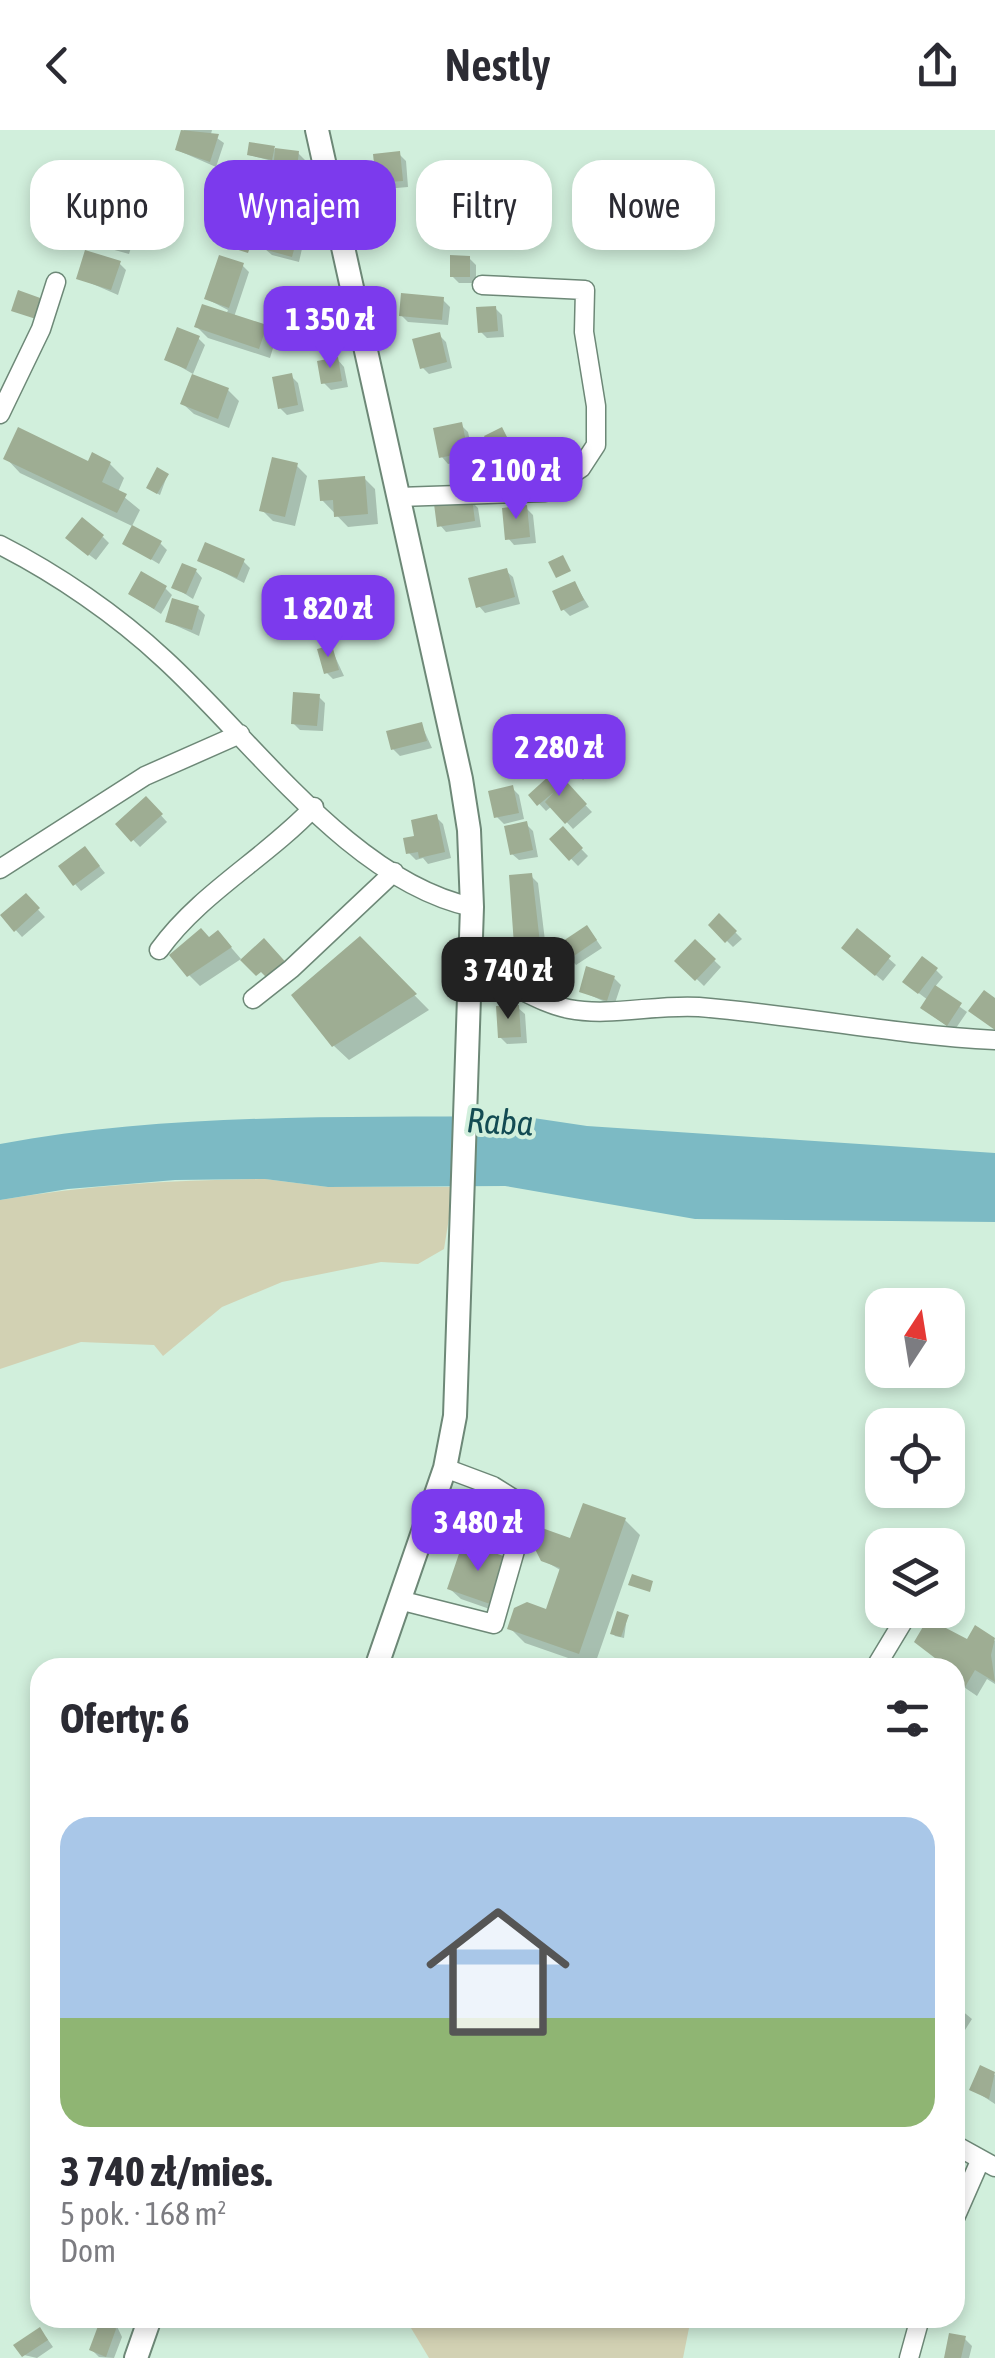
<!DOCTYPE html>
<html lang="pl">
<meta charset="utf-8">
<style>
body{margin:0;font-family:"Asap Condensed",sans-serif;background:#f2f2f3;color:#2b2b33;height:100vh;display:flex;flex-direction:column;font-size:38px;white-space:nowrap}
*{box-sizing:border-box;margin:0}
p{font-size:32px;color:#7c7c81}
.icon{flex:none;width:55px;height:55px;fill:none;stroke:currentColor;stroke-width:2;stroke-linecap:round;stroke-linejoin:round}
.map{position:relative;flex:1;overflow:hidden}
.side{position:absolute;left:30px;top:1528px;width:935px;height:670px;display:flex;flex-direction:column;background:#fff;border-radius:30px;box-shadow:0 5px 15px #0003}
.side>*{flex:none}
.guide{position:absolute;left:30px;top:30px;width:935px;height:90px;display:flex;gap:20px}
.needle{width:65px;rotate:12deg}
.controls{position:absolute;left:865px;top:1158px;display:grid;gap:20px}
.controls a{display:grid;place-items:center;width:100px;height:100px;border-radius:20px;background:#fff;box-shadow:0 5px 15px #0003;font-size:50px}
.price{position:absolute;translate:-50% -85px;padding:0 22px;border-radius:20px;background:#7c3aed;color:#fff;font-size:32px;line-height:65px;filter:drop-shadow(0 2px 5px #0008)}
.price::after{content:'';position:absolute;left:50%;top:60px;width:30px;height:22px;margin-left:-15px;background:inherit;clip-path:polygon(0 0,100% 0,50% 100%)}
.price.on{background:#222;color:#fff}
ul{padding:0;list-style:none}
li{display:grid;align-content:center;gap:20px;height:530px;padding:0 30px}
li span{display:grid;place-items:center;height:310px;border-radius:30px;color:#555}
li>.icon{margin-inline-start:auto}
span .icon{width:180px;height:180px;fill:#fffc;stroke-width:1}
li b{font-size:42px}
h2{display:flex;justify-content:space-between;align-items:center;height:120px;padding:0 30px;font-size:42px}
.chip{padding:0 35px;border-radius:30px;background:#fff;box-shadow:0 5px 15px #0003;font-size:35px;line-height:90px}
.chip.on{background:#7c3aed;color:#fff}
header{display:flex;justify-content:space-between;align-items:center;height:130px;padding:0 30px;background:#fff;font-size:45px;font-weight:600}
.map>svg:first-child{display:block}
.green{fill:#d2d1b3}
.water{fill:#7cbac4}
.shadow{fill:#0003}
.building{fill:#9ead93}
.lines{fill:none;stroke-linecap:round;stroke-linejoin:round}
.minor-casing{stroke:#6d8877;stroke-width:21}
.major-casing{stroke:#6d8877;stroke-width:26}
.minor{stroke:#fff;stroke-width:18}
.major{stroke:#fff;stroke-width:22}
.labels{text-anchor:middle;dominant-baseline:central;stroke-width:8;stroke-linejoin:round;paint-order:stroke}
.water-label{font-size:35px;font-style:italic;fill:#134b53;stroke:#d1efdc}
</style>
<header><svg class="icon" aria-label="back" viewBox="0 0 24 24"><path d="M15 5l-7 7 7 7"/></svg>Nestly<svg class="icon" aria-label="share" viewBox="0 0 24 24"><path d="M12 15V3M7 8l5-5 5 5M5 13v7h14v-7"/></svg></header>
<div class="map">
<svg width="995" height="2228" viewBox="0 0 995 2228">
<rect width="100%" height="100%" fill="#d1efdc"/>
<path class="green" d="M 265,1049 L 328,1057 L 454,1057 L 444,1119 L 418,1134 L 381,1132 L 282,1152 L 222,1177 L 163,1226 L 154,1215 L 81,1212 L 0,1239 L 0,1070 C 88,1055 175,1050 265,1049 Z
M 405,2188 L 691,2188 L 683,2228 L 429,2228 Z"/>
<path class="water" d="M 520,986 L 587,996 L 995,1023 L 995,1092 L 695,1089 L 505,1056 L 328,1057 L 265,1049 L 175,1050 L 68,1059 L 0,1070 L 0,1014 C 170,982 348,988 520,986 Z"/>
<path class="shadow" d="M 184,0 L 212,0 L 211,4 L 224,13 L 216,37 L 177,20 Z
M 274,19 L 298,23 L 305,30 L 302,51 L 282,49 L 275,42 L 276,32 L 249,25 Z
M 399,24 L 406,31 L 408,57 L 385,59 L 378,52 Z
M 243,56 L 250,63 L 245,84 L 225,75 Z
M 300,74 L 306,81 L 304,100 L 292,98 L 304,110 L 299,132 L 272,125 L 265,119 L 271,95 L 265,88 Z
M 127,101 L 134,108 L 129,124 L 100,116 L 93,110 Z
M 469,128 L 476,135 L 476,153 L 459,153 L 452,146 Z
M 119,133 L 126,140 L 118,165 L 79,148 Z
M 242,135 L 249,142 L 234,187 L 265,198 L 276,208 L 270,228 L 208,208 L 197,197 L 226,185 L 228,180 L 207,169 Z
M 323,163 L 330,169 L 334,198 L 304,203 L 297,196 Z
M 443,170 L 450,177 L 448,195 L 408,192 L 401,185 Z
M 495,178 L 502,185 L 504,207 L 487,208 L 480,201 Z
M 439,205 L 446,212 L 452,238 L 429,244 L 422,237 Z
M 198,208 L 205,215 L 193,244 L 167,229 Z
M 338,230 L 344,237 L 348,257 L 331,260 L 324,253 Z
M 291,246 L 298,253 L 304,281 L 287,285 L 280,278 Z
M 228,260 L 239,271 L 229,298 L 194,284 L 183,274 Z
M 461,295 L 468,302 L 474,329 L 448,334 L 442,327 Z
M 6,328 L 110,334 L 124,348 L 118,362 L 140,380 L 132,396 L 20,343 Z
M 296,335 L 307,346 L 295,396 L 273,391 L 262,380 Z
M 167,346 L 160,365 L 151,360 Z
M 364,348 L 375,359 L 378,394 L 348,397 L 322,370 Z
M 471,371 L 478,378 L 481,397 L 446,402 L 440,395 Z
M 526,378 L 533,385 L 536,413 L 514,415 L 508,408 Z
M 103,407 L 109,413 L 96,430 L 75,414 Z
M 160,413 L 167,420 L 159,434 L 126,414 Z
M 200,430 L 243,431 L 250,438 L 244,453 Z
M 196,441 L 202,448 L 193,469 L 174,457 Z
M 506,441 L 513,447 L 520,474 L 485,483 L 479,476 Z
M 575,454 L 589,477 L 570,486 L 563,479 Z
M 165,458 L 172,465 L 161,484 L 131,464 Z
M 198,478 L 205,485 L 199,506 L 168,492 Z
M 331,518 L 344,546 L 333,549 L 326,542 Z
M 319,567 L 325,573 L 323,601 L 300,600 L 293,593 Z
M 519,593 L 537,630 L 518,637 L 511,630 Z
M 421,594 L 432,618 L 400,626 L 393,619 Z
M 566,598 L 599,635 L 583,650 L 549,613 Z
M 567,656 L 592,682 L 573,699 L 552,676 L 546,681 L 531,665 Z
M 512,658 L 519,665 L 524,689 L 504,694 L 497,687 Z
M 146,669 L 167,692 L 140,717 L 118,694 Z
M 436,687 L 443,694 L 451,728 L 428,734 L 423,728 L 416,730 L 409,723 Z
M 526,694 L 533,701 L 538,727 L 519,730 L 512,724 Z
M 563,700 L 588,726 L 578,736 L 553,710 Z
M 91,726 L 105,743 L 81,761 L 75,754 Z
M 531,746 L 538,753 L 546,819 L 524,820 L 517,814 Z
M 25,766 L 45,787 L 22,807 L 3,786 Z
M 720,787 L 742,809 L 733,817 L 711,795 Z
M 858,802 L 896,835 L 883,851 L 851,824 Z
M 593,805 L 602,818 L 576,835 L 570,828 Z
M 209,810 L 228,814 L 241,829 L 200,856 L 189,845 Z
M 360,810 L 429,880 L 349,930 L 334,916 Z
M 695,812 L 721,837 L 704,856 L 678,831 Z
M 936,840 L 943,847 L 934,858 L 967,882 L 954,901 L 930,884 L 928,870 L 912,858 Z
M 614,848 L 621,855 L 614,876 L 581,861 Z
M 518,878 L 525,884 L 527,913 L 507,914 L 500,907 Z
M 625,1390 L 640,1405 L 594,1537 L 525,1513 L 510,1498 L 547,1482 L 562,1441 L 543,1430 L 569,1411 Z
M 508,1430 L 519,1441 L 504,1484 L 461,1469 L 450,1459 Z
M 627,1487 L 624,1508 L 615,1506 L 613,1503 Z
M 976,1499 L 995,1511 L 995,1554 L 987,1549 L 977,1566 L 955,1551 Z
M 955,1875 L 972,1889 L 965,1900 L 955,1894 Z
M 981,1939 L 995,1945 L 995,1974 L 972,1959 Z
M 104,2188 L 113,2188 L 122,2207 L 114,2228 L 99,2227 L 92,2220 Z
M 46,2207 L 53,2217 L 37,2228 L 24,2225 Z
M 965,2209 L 972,2216 L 969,2228 L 946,2228 Z"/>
<path class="building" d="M 181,0 L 219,4 L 210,32 L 175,20 Z
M 249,12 L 275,16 L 272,30 L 247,25 Z
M 275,18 L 299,21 L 296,46 L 273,43 Z
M 400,21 L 403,51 L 376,53 L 373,24 Z
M 228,50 L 244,53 L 239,79 L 223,75 Z
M 265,67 L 301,72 L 297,94 L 262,89 Z
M 96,90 L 128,98 L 123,119 L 91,110 Z
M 269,93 L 299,101 L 292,127 L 263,119 Z
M 232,101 L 253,108 L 248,123 L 226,116 Z
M 85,120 L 121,131 L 111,160 L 76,149 Z
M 219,125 L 244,133 L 229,178 L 204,169 Z
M 450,125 L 470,126 L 470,147 L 450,147 Z
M 18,160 L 43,169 L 36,189 L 11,181 Z
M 324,160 L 329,192 L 295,197 L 290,165 Z
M 401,163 L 444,167 L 442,190 L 399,186 Z
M 202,174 L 267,195 L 259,219 L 194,197 Z
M 496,176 L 498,201 L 478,203 L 476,177 Z
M 177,197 L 200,206 L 186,239 L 164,230 Z
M 440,202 L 447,232 L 420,239 L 412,209 Z
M 338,227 L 342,251 L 321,254 L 317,231 Z
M 292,243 L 298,275 L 278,279 L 272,247 Z
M 192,244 L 229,258 L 218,289 L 180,274 Z
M 462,292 L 468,322 L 439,328 L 433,298 Z
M 18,297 L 88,331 L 92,322 L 111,332 L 102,352 L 127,364 L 117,383 L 3,329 Z
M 502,297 L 509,311 L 491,320 L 484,306 Z
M 272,327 L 298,333 L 285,387 L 259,381 Z
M 157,337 L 169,344 L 157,364 L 146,358 Z
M 365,346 L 368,384 L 334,387 L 333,370 L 320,371 L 318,350 Z
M 472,368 L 475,391 L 437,397 L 434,374 Z
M 527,375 L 530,407 L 505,410 L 502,378 Z
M 82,387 L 104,405 L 88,426 L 65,408 Z
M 132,395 L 162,411 L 151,430 L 122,414 Z
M 205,412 L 245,429 L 237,448 L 197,431 Z
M 563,425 L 571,441 L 556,448 L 548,432 Z
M 182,433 L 197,439 L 186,464 L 171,458 Z
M 507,438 L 515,467 L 476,478 L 468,448 Z
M 141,441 L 167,456 L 154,479 L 128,464 Z
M 575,451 L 584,470 L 561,481 L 552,461 Z
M 172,468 L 199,476 L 192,500 L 165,492 Z
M 332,515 L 339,540 L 324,544 L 317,519 Z
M 293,562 L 320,564 L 317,596 L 291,594 Z
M 519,590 L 532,623 L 509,632 L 497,598 Z
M 422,592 L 427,611 L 391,620 L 386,601 Z
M 566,595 L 595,627 L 574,645 L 546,613 Z
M 550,645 L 561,658 L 567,652 L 587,674 L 565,694 L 545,672 L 554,662 L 537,676 L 528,665 Z
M 513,655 L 519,683 L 494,688 L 488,661 Z
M 146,666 L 163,684 L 131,712 L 115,694 Z
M 437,684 L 445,722 L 419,728 L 418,722 L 406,724 L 403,708 L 414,706 L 411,690 Z
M 527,691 L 533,720 L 510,725 L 504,696 Z
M 563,696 L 583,718 L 569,731 L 549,709 Z
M 85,716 L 100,736 L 73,756 L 58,736 Z
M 532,743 L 540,813 L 514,815 L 509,745 Z
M 26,763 L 40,778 L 14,802 L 0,785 Z
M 719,783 L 737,801 L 725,813 L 708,795 Z
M 587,795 L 597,810 L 568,830 L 557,815 Z
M 201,798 L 209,807 L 218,800 L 232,817 L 187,847 L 169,825 Z
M 857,798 L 891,826 L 875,846 L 841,818 Z
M 360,806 L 417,864 L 332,917 L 291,865 Z
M 264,808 L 290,837 L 272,853 L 261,842 L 256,846 L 240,830 Z
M 695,809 L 716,829 L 695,851 L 674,831 Z
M 922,826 L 938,838 L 918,864 L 902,852 Z
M 586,836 L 615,846 L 607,871 L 579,862 Z
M 935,855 L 962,873 L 947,896 L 920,878 Z
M 984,860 L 995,868 L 995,900 L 968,881 Z
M 519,875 L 521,907 L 498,908 L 496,876 Z
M 583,1373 L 626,1388 L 579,1524 L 507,1499 L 514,1478 L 527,1472 L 546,1479 L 560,1438 L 541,1431 L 535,1419 L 542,1398 L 570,1408 Z
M 463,1412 L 509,1428 L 493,1475 L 447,1459 Z
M 632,1444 L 653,1451 L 650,1462 L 628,1455 Z
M 617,1481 L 629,1485 L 621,1507 L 610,1504 Z
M 923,1486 L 967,1509 L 975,1495 L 995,1508 L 991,1525 L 995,1552 L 975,1540 L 965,1557 L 955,1551 L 955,1538 L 948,1538 L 914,1512 L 924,1495 L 919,1493 Z
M 980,1935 L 995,1942 L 989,1969 L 969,1960 Z
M 101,2188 L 110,2188 L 116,2199 L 106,2227 L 89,2220 Z
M 40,2197 L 48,2210 L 22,2227 L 13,2215 Z
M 949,2203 L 966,2206 L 961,2228 L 944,2228 Z"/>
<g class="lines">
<defs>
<path id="minor" d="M 0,284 L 41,199 L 56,152
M 399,367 L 545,362 L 581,338 L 596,315 L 596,276 L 584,202 L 585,160 L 482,155
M 0,415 C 57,444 117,485 164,529 C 252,609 351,751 472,777
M 0,739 L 145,646 L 240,604
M 159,820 C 200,763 266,728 314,677
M 470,841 C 506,847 534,872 569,879 C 610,887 657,874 699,877 C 798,885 896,905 995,910
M 253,869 L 291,839 L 394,742
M 399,1470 L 494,1494 L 518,1410 L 520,1373 L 493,1356 L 445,1338
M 875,1538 L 910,1480
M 955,2015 L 995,2037
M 955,2088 L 980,2031
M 909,2228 L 920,2188"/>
<path id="major" d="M 317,0 L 461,649 L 469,700 L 472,777 L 455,1286 L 445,1338 L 376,1538
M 136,2228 L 150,2188"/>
</defs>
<use href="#minor" class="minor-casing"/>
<use href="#major" class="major-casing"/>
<use href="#minor" class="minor"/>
<use href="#major" class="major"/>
</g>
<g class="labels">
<g class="water-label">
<text transform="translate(500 991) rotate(3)">Raba</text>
</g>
</g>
</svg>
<div class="controls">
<a><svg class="needle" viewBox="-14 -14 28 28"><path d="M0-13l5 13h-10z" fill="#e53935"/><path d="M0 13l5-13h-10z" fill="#7c7c81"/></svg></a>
<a><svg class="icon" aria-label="locate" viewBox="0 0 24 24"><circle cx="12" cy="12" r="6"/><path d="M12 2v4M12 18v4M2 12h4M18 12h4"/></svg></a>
<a><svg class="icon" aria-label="layers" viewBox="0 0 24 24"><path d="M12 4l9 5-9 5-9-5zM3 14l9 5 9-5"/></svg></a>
</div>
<b class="price" style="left:330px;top:241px">1 350 zł</b>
<b class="price" style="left:516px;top:392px">2 100 zł</b>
<b class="price" style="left:328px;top:530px">1 820 zł</b>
<b class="price" style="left:559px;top:669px">2 280 zł</b>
<b class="price on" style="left:508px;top:892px">3 740 zł</b>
<b class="price" style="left:478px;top:1444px">3 480 zł</b>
<div class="guide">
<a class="chip">Kupno</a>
<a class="chip on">Wynajem</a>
<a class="chip">Filtry</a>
<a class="chip">Nowe</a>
</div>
<section class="side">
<h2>Oferty: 6<svg class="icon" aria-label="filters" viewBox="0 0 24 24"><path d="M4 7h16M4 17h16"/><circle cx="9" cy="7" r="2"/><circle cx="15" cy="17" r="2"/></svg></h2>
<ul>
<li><span style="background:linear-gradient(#a9c7e8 65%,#8fb573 0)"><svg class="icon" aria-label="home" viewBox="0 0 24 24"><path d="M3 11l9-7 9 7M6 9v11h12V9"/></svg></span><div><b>3 740 zł/mies.</b><p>5 pok. · 168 m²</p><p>Dom</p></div></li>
</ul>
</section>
</div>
